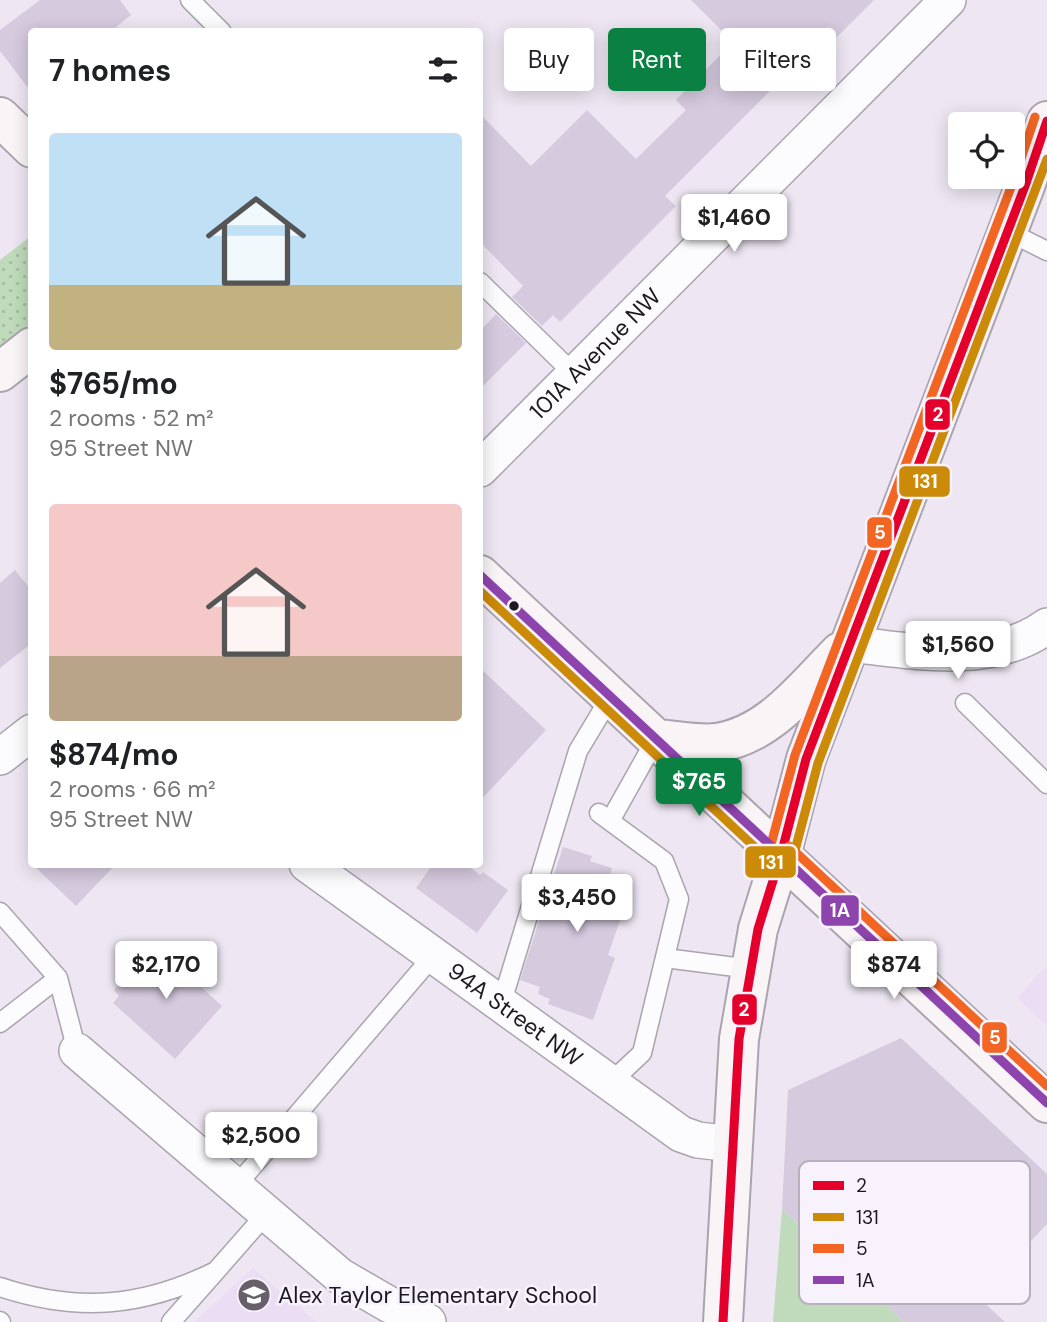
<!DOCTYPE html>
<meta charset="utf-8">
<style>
body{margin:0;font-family:"DM Sans",sans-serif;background:#f6f6f6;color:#202124;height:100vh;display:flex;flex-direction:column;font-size:26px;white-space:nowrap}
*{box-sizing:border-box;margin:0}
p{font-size:23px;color:#757577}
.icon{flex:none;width:38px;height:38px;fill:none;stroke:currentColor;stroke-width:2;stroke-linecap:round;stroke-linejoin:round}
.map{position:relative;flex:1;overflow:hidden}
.side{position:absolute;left:28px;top:28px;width:455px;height:840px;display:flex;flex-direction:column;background:#fff;border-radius:7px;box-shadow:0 4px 18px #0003}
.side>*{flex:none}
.banner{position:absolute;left:504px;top:28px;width:438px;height:63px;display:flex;gap:14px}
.controls{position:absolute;left:948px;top:112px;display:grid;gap:14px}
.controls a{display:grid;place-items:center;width:77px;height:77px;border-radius:7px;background:#fff;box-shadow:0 4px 18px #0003;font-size:35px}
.price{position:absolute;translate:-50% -60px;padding:0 16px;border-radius:7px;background:#fff;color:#222;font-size:23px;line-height:46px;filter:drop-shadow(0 2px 4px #0008)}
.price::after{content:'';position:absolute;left:50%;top:42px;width:21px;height:16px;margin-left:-10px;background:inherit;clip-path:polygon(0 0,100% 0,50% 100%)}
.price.current{background:#0b8043;color:#fff}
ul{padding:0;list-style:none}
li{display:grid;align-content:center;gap:14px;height:371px;padding:0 21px}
li span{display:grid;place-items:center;height:217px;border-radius:7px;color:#555}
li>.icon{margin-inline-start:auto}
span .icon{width:126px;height:126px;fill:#fffc;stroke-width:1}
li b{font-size:30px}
h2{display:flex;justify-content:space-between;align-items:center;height:84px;padding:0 21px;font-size:30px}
.pill{padding:0 24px;border-radius:7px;background:#fff;box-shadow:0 4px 18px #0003;font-size:24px;line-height:63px}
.pill.current{background:#0b8043;color:#fff}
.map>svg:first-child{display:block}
.built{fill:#eaddf4}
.grass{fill:url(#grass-dots)}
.park{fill:#bfdbbb}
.building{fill:#d5cade}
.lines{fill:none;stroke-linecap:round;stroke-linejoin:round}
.lane-casing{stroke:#aaa4ae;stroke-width:21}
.street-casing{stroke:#aaa4ae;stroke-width:38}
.secondary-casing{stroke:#aaa4ae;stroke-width:42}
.lane{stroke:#fcfbfd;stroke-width:18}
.street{stroke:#fcfbfd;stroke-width:35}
.secondary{stroke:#f9f4f6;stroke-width:38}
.bus-1-casing{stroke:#f7f2fc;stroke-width:14}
.bus-2-casing{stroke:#f7f2fc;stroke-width:14}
.bus-3-casing{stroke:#f7f2fc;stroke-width:14}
.bus-4-casing{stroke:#f7f2fc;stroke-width:14}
.bus-1{stroke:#e4002b;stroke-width:9}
.bus-2{stroke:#cb8a07;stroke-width:9}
.bus-3{stroke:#f26522;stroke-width:9}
.bus-4{stroke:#8e44ad;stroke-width:9}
.bus-dot{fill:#1d1821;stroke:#f7f2fc;stroke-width:2.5}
.labels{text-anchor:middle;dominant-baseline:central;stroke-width:5;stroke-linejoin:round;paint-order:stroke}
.street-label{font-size:23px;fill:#1d1821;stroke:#f7f2fc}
.poi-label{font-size:23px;fill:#1d1821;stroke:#f7f2fc;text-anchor:start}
.key{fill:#f7f2fc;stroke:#b6b1ba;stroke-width:2}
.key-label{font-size:19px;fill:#1d1821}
.line-badge{stroke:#f7f2fc;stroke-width:2.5}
.badge-label{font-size:19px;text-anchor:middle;font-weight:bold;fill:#fff}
</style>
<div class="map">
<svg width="1047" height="1322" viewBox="0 0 1047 1322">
<defs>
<pattern id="grass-dots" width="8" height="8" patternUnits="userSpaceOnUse" patternTransform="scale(1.75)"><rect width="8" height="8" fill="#bfdbbb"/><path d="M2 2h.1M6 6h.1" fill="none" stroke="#a4bba0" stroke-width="1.8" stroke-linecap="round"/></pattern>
</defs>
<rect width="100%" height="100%" fill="#eee7f3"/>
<path class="built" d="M 1047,965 L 1047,1026 L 1017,998 Z
M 253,1268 L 317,1322 L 194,1322 Z"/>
<path class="grass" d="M 31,236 L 31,323 L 0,348 L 0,260 Z"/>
<path class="park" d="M 782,1209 L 904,1322 L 773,1322 Z"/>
<path class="building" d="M 40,0 L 120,0 L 131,15 L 110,32 L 32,32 L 32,93 L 0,51 L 0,30 Z
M 691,0 L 874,0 L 825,49 L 818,43 L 665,196 L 676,206 L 560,322 L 553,315 L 542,326 L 512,297 L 523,286 L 480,242 L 480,114 L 531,166 L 587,110 L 636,159 L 686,110 L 676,100 L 733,42 Z
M 496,314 L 526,343 L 480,389 L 480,331 Z
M 15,570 L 32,591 L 32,643 L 0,668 L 0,583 Z
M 480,668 L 546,730 L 480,801 Z
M 563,847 L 592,856 L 590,861 L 612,868 L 610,875 L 633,883 L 608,955 L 615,958 L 593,1020 L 548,1004 L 550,999 L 538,994 L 540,987 L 520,980 Z
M 32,864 L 116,864 L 76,906 Z
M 433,864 L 466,864 L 480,875 L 483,872 L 508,890 L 477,933 L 416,888 Z
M 162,943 L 192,972 L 189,976 L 222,1006 L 175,1059 L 113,1003 L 119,996 L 114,990 L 149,952 L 152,955 Z
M 901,1038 L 1047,1174 L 1047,1224 L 978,1297 L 1005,1322 L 904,1322 L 782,1209 L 788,1090 Z"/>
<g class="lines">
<defs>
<path id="lane" d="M 190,0 L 222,32
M 1007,231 L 1047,251
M 480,282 L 574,374
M 965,703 L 1047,784
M 599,813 L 664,861 L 679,899 L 642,1053 L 610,1083
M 610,821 L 656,739
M 0,912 L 58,978 L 0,1023
M 665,958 L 751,969
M 58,978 L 77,1051
M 501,1005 L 578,751 L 611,696
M 235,1187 L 433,956
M 216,1271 L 266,1214
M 0,1287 C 78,1313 143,1307 216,1271 L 171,1322
M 0,1321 L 1,1322"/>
<g id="street">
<path id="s1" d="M 480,469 L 948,0"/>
<path d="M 849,644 C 913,651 991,667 1047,626"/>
<path d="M 0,757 L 32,732"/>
<path id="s2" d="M 307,864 L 681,1134 L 698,1140 L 732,1144"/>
<path d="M 77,1051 L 340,1276 L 390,1305 L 428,1322"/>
</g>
<path id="secondary" d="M 0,117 L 32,148
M 0,372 L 32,347
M 480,575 L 1047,1103
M 656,739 C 675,740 697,745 716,743 C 769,736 804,688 840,652
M 723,1322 L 739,1039 L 758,929 L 781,855 L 806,759 L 1025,186 L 1047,121"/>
</defs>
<use href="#lane" class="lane-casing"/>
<use href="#street" class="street-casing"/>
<use href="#secondary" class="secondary-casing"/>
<use href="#lane" class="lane"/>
<use href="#street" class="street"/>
<use href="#secondary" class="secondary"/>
<defs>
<path id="bus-1" d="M 723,1322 L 739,1039 L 758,929 L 781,855 L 806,759 L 1025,186 L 1047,121"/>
<path id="bus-2" d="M 480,591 L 773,864 C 781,870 789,867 793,858 L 818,763 L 1047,159"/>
<path id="bus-3" d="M 789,846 L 1047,1086
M 769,852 L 795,755 L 1013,182 L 1035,117"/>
<path id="bus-4" d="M 480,575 L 1047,1103"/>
</defs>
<use href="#bus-1" class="bus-1-casing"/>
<use href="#bus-2" class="bus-2-casing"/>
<use href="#bus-3" class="bus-3-casing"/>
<use href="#bus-4" class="bus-4-casing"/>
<use href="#bus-1" class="bus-1"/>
<use href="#bus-2" class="bus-2"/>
<use href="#bus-3" class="bus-3"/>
<use href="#bus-4" class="bus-4"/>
</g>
<defs>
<symbol id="school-disc" viewBox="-11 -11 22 22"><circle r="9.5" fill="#66606a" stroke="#f7f2fc"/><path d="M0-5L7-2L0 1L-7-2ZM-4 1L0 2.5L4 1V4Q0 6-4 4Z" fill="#fff"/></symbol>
</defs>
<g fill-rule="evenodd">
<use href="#school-disc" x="235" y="1276" width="38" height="38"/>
</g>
<circle class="bus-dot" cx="514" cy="606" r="6"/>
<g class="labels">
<g class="street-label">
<text stroke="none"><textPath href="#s1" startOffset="163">101A Avenue NW</textPath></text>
<text stroke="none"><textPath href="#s2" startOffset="257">94A Street NW</textPath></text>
</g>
<g class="poi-label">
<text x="278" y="1295">Alex Taylor Elementary School</text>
</g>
</g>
<rect x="799" y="1161" width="231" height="143" rx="10" class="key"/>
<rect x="813" y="1181" width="31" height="9" fill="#e4002b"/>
<rect x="813" y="1213" width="31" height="8" fill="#cb8a07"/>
<rect x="813" y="1244" width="31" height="9" fill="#f26522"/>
<rect x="813" y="1276" width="31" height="8" fill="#8e44ad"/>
<g class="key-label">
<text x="856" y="1192">2</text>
<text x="856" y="1224">131</text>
<text x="856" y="1255">5</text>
<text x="856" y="1287">1A</text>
</g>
<g class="line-badge">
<rect x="924" y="398" width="27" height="33" rx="7" fill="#e4002b"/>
<rect x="898" y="465" width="53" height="33" rx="7" fill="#cb8a07"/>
<rect x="866" y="516" width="27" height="33" rx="7" fill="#f26522"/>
<rect x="744" y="845" width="53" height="34" rx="7" fill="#cb8a07"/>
<rect x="820" y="894" width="40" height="33" rx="7" fill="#8e44ad"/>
<rect x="731" y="993" width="27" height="33" rx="7" fill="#e4002b"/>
<rect x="981" y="1021" width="27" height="33" rx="7" fill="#f26522"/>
</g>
<g class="badge-label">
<text x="938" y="421">2</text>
<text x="925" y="488">131</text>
<text x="880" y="539">5</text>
<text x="771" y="869">131</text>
<text x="840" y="917">1A</text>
<text x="744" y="1016">2</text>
<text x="995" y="1044">5</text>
</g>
</svg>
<div class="controls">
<a><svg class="icon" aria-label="locate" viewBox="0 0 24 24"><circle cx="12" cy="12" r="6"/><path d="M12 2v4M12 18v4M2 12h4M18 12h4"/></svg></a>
</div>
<b class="price" style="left:734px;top:254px">$1,460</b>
<b class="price" style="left:958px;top:681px">$1,560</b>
<b class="price current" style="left:699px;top:818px">$765</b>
<b class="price" style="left:577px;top:934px">$3,450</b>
<b class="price" style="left:166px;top:1001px">$2,170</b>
<b class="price" style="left:894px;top:1001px">$874</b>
<b class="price" style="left:261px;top:1172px">$2,500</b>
<div class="banner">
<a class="pill">Buy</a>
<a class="pill current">Rent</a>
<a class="pill">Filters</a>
</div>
<section class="side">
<h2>7 homes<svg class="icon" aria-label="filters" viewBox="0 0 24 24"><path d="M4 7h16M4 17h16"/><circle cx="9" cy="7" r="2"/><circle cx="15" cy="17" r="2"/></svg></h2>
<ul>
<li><span style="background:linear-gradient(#bfe0f5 70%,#c2b280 0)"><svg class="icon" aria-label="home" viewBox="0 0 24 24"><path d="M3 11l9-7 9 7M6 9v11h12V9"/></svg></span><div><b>$765/mo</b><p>2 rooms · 52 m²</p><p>95 Street NW</p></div></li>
<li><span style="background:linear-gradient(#f6c9c9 70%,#b9a48a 0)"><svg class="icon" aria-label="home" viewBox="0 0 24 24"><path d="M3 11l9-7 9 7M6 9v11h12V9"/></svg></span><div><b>$874/mo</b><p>2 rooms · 66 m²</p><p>95 Street NW</p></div></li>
</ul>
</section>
</div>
